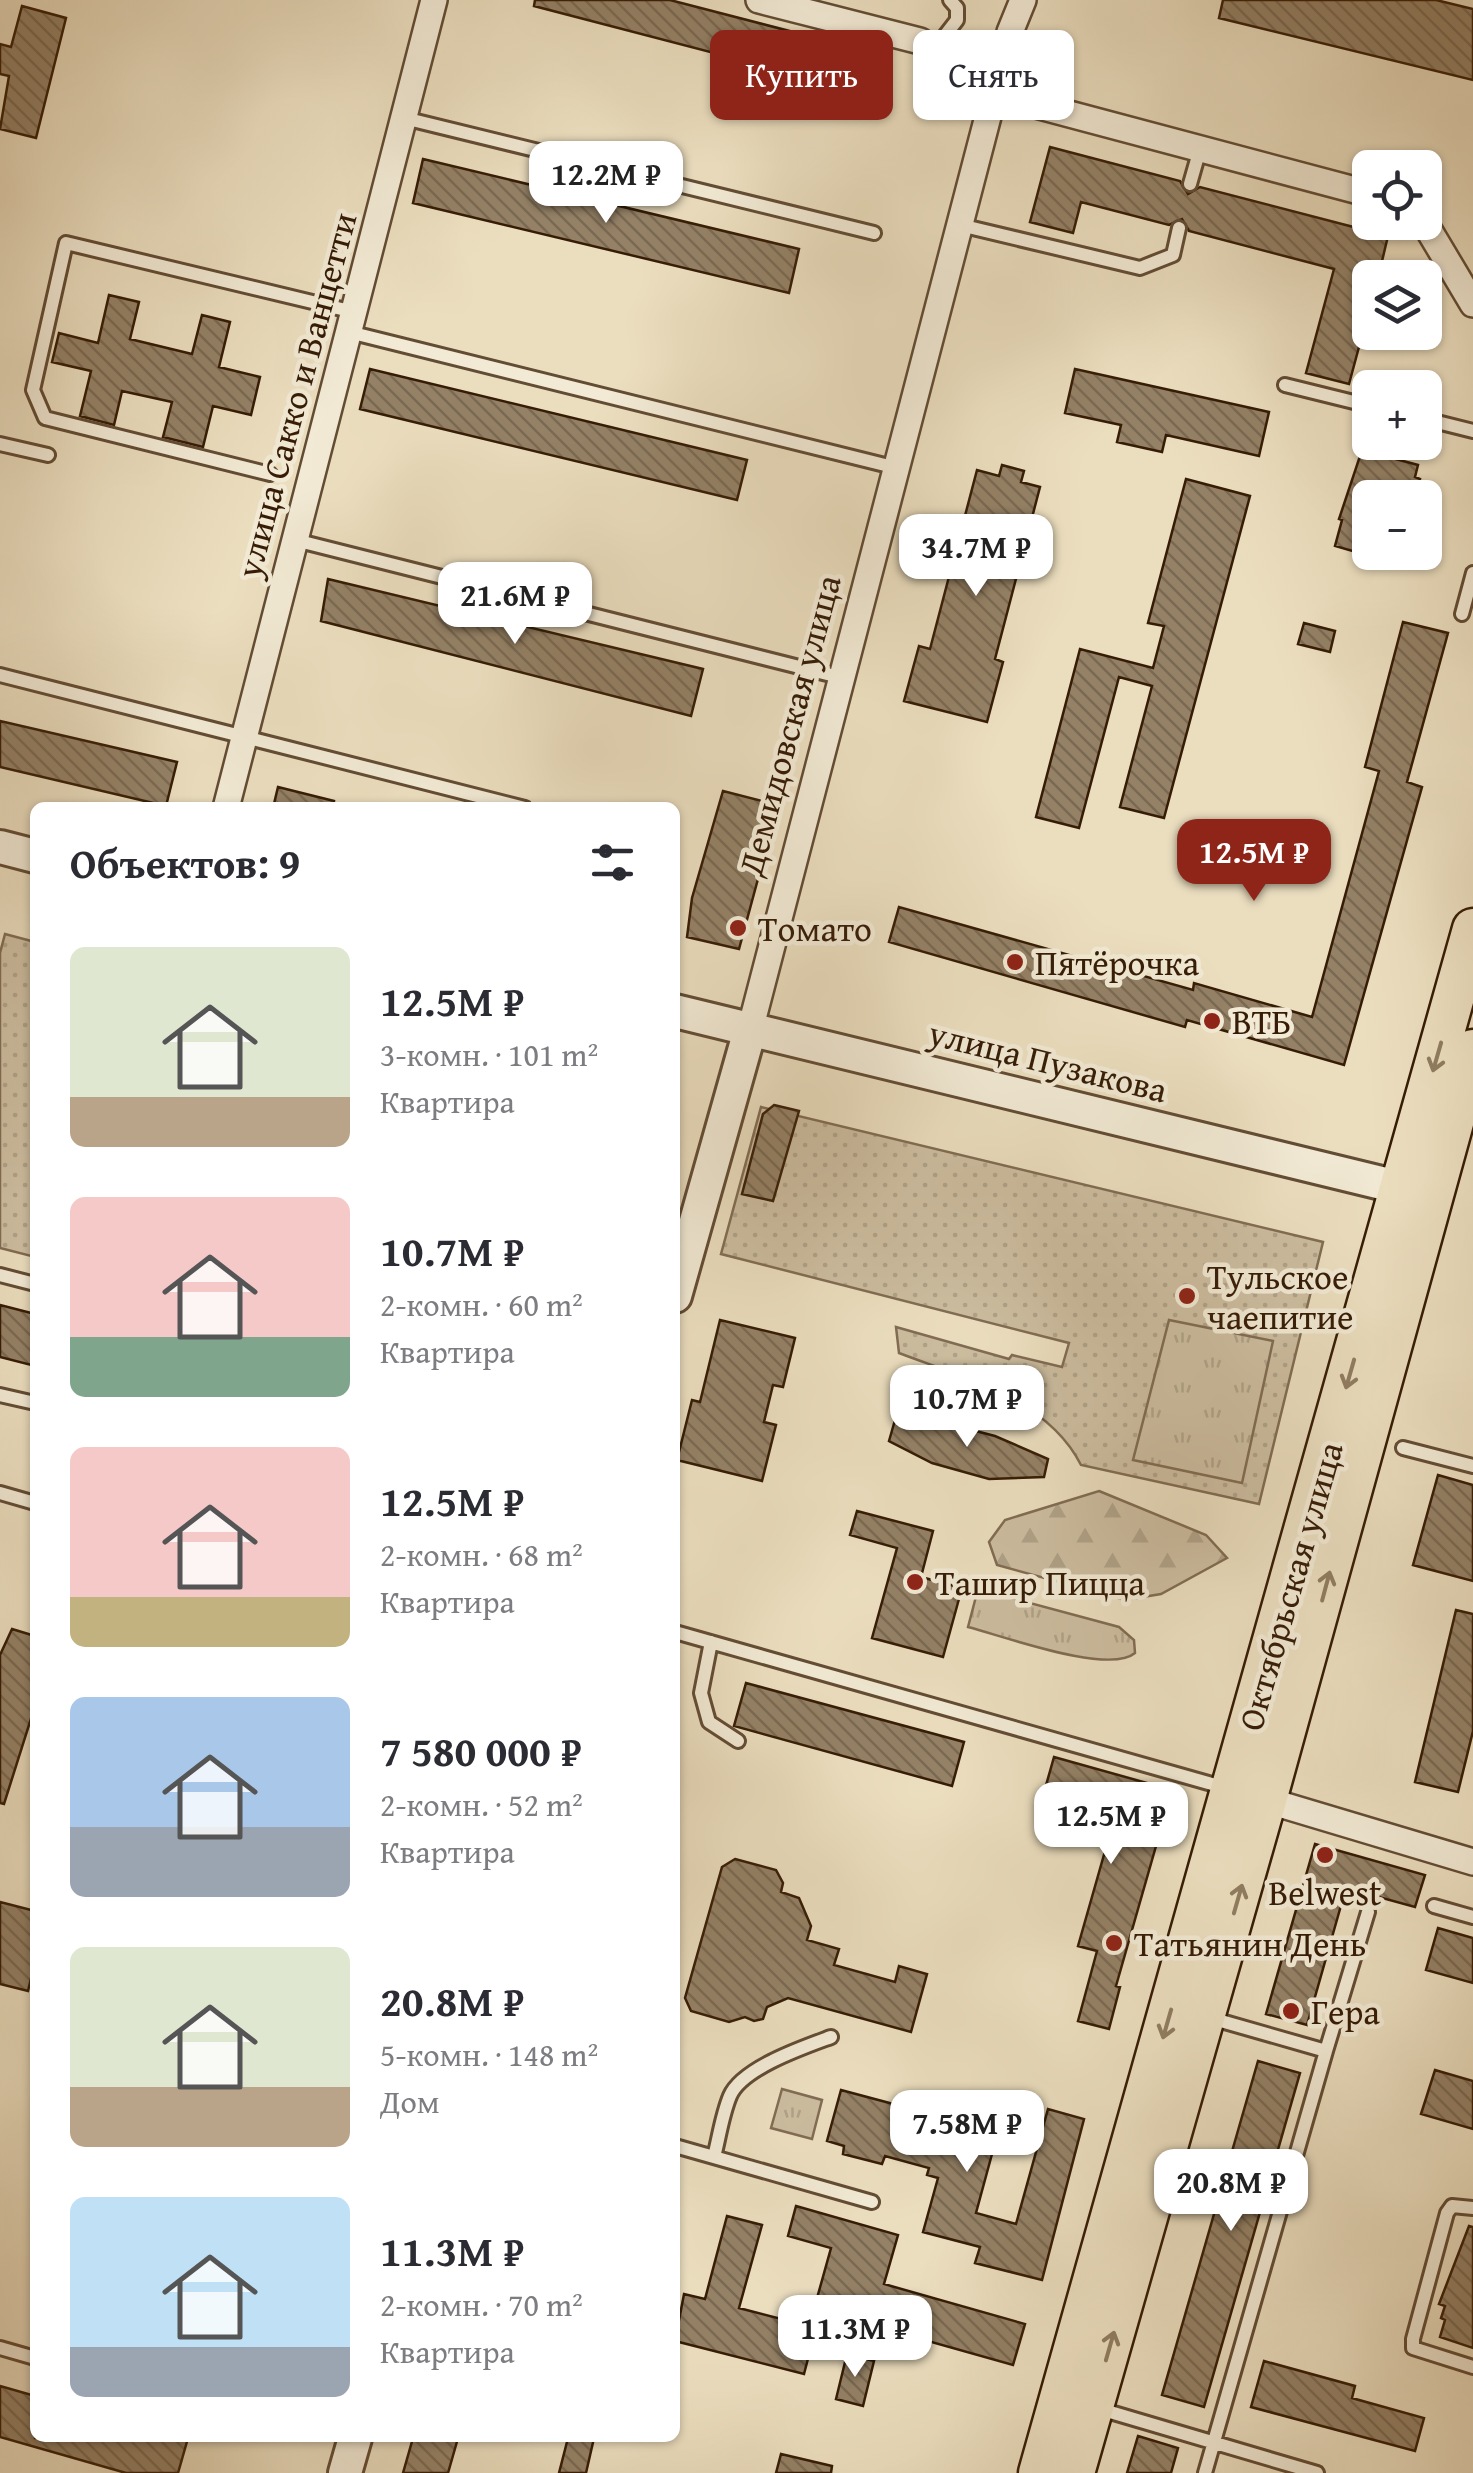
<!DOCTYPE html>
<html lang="ru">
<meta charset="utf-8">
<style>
body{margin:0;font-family:"Gentium Book Plus",serif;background:#f2f2f3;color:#2b2b33;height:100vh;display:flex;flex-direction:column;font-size:38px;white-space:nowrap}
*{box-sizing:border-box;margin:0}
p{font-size:32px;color:#7c7c81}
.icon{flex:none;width:55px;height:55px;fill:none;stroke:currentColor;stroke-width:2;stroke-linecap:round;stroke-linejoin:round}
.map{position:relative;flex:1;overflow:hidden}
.details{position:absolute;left:30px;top:802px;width:650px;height:1640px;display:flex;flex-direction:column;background:#fff;border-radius:15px;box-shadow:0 2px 8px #0004}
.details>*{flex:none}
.guide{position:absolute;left:710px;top:30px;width:612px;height:90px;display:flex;gap:20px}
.fabs{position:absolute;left:1352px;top:150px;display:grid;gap:20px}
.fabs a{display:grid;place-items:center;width:90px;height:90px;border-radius:15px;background:#fff;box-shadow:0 2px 8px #0004;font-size:50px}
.price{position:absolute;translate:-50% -85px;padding:0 22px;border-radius:20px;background:#fff;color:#222;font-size:32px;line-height:65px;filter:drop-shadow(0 2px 5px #0008)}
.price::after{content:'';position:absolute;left:50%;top:60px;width:30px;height:22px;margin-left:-15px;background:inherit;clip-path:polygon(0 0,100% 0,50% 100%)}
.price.current{background:#8f2418;color:#fff}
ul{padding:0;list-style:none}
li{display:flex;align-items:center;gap:30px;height:250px;padding:0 40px}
li span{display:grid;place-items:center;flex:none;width:280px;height:200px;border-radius:15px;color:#555}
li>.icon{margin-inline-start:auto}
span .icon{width:120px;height:120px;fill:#fffc;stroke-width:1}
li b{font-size:42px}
h2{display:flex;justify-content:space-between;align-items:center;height:120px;padding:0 40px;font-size:42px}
.pill{padding:0 35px;border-radius:15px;background:#fff;box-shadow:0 2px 8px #0004;font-size:35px;line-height:90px}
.pill.current{background:#8f2418;color:#fff}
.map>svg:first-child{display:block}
.grass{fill:url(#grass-dots);stroke:#816c53;stroke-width:2.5}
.forest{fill:url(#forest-firs);stroke:#816c53;stroke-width:2.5}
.park{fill:url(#park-tufts);stroke:#816c53;stroke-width:2.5}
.building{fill:url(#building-back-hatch);stroke:#361c06;stroke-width:2.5}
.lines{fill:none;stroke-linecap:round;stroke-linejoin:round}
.service-casing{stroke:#634c34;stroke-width:18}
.minor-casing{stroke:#634c34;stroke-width:30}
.tertiary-casing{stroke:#634c34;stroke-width:38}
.primary-casing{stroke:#361c06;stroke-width:45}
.service{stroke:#f2ead5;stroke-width:12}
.minor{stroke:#f2ead5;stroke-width:25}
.tertiary{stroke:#f2ead5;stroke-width:32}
.primary{stroke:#ebdebf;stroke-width:40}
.oneway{stroke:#907d62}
.poi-dot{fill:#8f2418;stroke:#f2ead5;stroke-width:4}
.labels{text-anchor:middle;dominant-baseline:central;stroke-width:9;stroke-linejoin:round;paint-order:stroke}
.street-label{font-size:35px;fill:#361c06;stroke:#f2ead5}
.poi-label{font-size:35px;fill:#361c06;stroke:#f2ead5;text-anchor:start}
</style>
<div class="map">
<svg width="1473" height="2473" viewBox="0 0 1473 2473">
<defs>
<pattern id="grass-dots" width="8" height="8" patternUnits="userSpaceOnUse" patternTransform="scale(2.5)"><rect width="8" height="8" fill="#ccbda0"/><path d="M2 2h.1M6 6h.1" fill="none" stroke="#b0a288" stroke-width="1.8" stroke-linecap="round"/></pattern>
<pattern id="forest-firs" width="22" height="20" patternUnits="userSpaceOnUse" patternTransform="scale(2.5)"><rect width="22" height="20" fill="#ccbda0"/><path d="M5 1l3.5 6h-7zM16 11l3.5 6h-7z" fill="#b0a288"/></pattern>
<pattern id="park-tufts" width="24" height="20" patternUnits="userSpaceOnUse" patternTransform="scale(2.5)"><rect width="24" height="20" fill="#ccbda0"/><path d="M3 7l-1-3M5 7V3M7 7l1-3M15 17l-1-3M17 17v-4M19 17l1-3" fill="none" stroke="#b0a288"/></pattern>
<pattern id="building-back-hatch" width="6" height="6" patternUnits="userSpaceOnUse" patternTransform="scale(2.5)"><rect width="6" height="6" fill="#948166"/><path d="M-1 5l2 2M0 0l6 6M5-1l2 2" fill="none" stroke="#7a6952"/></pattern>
</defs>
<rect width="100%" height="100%" fill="#ebdebf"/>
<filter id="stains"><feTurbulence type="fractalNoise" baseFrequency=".002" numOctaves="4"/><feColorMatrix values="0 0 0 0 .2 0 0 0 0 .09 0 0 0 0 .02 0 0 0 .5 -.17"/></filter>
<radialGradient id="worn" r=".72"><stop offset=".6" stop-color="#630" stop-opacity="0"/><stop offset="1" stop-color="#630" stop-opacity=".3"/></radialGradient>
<path class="grass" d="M 5,934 L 35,942 L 35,1257 L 0,1248 L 0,953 Z
M 761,1107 L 1323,1242 L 1259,1504 L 1081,1465 C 1047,1398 964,1378 899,1353 L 896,1327 L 1009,1359 L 1012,1355 L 1062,1367 L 1069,1343 L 721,1254 Z"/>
<path class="forest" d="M 1099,1491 L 1206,1535 L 1227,1558 L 1161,1594 L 1125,1600 L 997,1565 L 989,1542 L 1005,1520 Z"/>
<path class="park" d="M 1169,1320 L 1273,1341 L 1242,1483 L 1133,1460 Z
M 978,1589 L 1119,1627 L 1134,1640 L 1135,1653 C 1109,1675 1003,1636 968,1627 Z
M 782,2089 L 822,2100 L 812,2139 L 771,2128 Z"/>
<path class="building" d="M 535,0 L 670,0 L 859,49 L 848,88 L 534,6 Z
M 1223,0 L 1436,0 L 1473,9 L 1473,80 L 1219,18 Z
M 22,6 L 66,18 L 36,138 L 0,129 L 9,76 L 0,74 L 0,44 L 11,47 Z
M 1050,147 L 1180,181 L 1188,194 L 1200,187 L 1388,236 L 1378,278 L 1370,278 L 1370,306 L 1349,384 L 1306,373 L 1334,269 L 1189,231 L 1182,219 L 1169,225 L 1081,202 L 1073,233 L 1030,222 Z
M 423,159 L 799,249 L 789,293 L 413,203 Z
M 109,295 L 139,302 L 130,339 L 192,354 L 202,315 L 230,322 L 219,367 L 260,377 L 251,415 L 213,406 L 203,447 L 163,437 L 172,402 L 122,391 L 114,425 L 80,416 L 91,371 L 52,362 L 59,333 L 98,343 Z
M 370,369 L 747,460 L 737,500 L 360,409 Z
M 1075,369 L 1269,412 L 1259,456 L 1166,435 L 1162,452 L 1117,442 L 1121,425 L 1065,413 Z
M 1362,450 L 1418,465 L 1415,477 L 1420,479 L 1415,498 L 1370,498 L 1370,556 L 1335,546 L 1342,520 L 1339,519 Z
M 1002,465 L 1024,471 L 1021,482 L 1040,487 L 995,659 L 1003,662 L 987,722 L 904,701 L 919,646 L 930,649 L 977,470 L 999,476 Z
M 1186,479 L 1250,496 L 1164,818 L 1120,807 L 1152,686 L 1119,677 L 1079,828 L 1036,817 L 1080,649 L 1153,668 L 1164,626 L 1148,623 Z
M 328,579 L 703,669 L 691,716 L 321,621 Z
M 1403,622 L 1448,633 L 1407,782 L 1422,787 L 1344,1065 L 1187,1020 L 1185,1027 L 889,942 L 899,907 L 1193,990 L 1194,983 L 1312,1017 L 1379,771 L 1365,767 Z
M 1304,623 L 1335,631 L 1330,652 L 1298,644 Z
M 0,721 L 177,762 L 166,806 L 0,767 Z
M 278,787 L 334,801 L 333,808 L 273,808 Z
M 723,791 L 778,805 L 739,949 L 687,937 L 692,898 Z
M 774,1105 L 799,1111 L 773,1201 L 742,1194 L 763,1114 Z
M 0,1305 L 35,1314 L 35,1366 L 0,1357 Z
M 720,1320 L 795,1338 L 783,1387 L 773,1385 L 764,1422 L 776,1425 L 762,1481 L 677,1460 L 692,1400 L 700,1402 Z
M 895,1420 L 945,1423 L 995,1436 L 1048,1459 L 1044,1477 L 989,1479 L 932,1463 L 889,1441 Z
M 1438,1475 L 1473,1485 L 1473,1581 L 1413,1565 Z
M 857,1511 L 933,1531 L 921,1577 L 962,1588 L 943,1657 L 872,1638 L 897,1548 L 850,1535 Z
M 1456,1610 L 1473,1614 L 1473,1731 L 1458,1792 L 1415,1782 Z
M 12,1629 L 35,1636 L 35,1706 L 4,1804 L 0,1803 L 0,1655 Z
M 746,1683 L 964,1742 L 952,1786 L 734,1726 Z
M 1054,1757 L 1172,1790 L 1116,1986 L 1120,1987 L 1109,2029 L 1078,2021 L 1097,1951 L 1078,1946 L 1113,1823 L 1041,1803 Z
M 1315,1844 L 1425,1875 L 1415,1907 L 1346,1888 L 1307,2025 L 1266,2014 Z
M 735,1859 L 776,1870 L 783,1883 L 781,1892 L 799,1898 L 811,1926 L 807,1940 L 839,1949 L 834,1965 L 895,1982 L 899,1966 L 927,1974 L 911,2032 L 788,1998 L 767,2007 L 763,2019 L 754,2021 L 745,2017 L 729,2022 L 691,2011 L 685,1998 L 722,1867 Z
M 0,1902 L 35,1911 L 35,1962 L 28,1991 L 0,1984 Z
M 1438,1928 L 1473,1938 L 1473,1983 L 1426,1970 Z
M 1258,2061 L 1300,2073 L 1204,2407 L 1162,2395 Z
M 1435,2070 L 1473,2081 L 1473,2129 L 1421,2114 Z
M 841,2090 L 998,2132 L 976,2213 L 1016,2224 L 1048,2109 L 1084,2119 L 1042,2280 L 975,2263 L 980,2247 L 923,2232 L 938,2178 L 927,2175 L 929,2168 L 885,2156 L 882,2164 L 843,2154 L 844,2146 L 827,2141 Z
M 796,2206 L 898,2235 L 884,2284 L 1025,2324 L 1013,2365 L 814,2309 L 831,2248 L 788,2236 Z
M 727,2216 L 762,2225 L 739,2308 L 816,2328 L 804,2374 L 675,2341 L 684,2294 L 705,2299 Z
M 1469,2226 L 1473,2227 L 1473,2348 L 1440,2337 L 1445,2320 L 1441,2318 L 1445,2306 L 1439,2304 Z
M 847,2354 L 874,2361 L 863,2406 L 836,2399 Z
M 1264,2361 L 1355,2386 L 1352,2398 L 1424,2418 L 1415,2451 L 1251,2407 Z
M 0,2386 L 35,2396 L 35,2438 L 188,2438 L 178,2473 L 126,2473 L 0,2437 Z
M 1138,2436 L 1178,2448 L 1171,2473 L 1127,2473 Z
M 413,2438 L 458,2438 L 448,2473 L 403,2473 Z
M 568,2438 L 594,2438 L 586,2473 L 559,2473 Z
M 781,2454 L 832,2466 L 831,2473 L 776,2473 Z"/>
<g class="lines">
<defs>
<path id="service" d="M 933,51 L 957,20 L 957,8 L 950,0
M 404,118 L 874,233
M 1190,184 L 1200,149
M 960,225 L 1140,268 L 1173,255 L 1179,228
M 349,332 L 897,468
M 1285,385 L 1370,406
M 1425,419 L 1473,431
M 0,444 L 48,455
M 270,474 L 45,418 L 33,390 L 66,243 L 354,312
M 295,540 L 843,678
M 1462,614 L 1473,573
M 0,675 L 525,808
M 0,1275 L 35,1284
M 0,1395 L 35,1403
M 1403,1448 L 1473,1466
M 0,1493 L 35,1503
M 675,1632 L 1226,1788
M 711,1642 L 701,1693 L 709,1722 L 738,1741
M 1434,1906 L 1473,1917
M 1326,2051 L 1368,1912
M 675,2146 L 872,2202
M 714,2157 C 719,2138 722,2115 730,2096 C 742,2068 804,2047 831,2037
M 1473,2208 L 1452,2206 L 1447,2213 L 1413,2339 L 1413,2348 L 1473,2367
M 0,2348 L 35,2358
M 1100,2409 L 1317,2473
M 1205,2473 L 1326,2051 L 1207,2017"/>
<path id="minor" d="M 759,0 L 920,41 L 994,94 L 1370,194
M 1424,222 L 1473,304
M 226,808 L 434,0
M 750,1030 L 1010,32 L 1023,0
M 1266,1800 L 1473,1862"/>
<path id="tertiary" d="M 0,847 L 35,856
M 675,1011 L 1402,1188
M 675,1296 L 750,1030
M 345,2473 L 355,2438"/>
<path id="primary" d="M 1039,2473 L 1473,929
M 1074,2473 L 1266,1800 L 1473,1050"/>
</defs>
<use href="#service" class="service-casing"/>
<use href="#minor" class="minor-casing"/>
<use href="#tertiary" class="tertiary-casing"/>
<use href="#primary" class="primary-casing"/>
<use href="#service" class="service"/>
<use href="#minor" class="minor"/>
<use href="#tertiary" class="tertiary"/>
<use href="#primary" class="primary"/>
</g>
<defs><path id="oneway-shaft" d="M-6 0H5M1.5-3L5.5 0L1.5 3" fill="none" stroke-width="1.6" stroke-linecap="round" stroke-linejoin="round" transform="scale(2.5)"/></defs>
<g class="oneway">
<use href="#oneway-shaft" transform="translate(1437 1057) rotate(106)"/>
<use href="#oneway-shaft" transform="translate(1350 1374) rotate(106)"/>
<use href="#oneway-shaft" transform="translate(1326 1586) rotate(-75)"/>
<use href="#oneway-shaft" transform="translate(1238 1899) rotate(-74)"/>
<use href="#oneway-shaft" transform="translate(1167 2024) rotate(106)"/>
<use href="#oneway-shaft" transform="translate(1110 2346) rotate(-74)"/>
</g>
<g class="poi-dot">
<circle cx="738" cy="928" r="10"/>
<circle cx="1015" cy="962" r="10"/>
<circle cx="1212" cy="1021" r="10"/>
<circle cx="1187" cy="1296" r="10"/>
<circle cx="915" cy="1582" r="10"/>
<circle cx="1325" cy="1855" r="10"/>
<circle cx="1114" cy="1943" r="10"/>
<circle cx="1291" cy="2011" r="10"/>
</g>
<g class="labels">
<g class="street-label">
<text transform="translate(296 395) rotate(-75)">улица Сакко и Ванцетти</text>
<text transform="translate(789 725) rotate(-75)">Демидовская улица</text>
<text transform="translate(1048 1061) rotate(14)">улица Пузакова</text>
<text transform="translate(1290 1586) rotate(-74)">Октябрьская улица</text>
</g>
<g class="poi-label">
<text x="758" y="928">Томато</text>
<text x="1035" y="962">Пятёрочка</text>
<text x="1232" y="1021">ВТБ</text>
<text x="1207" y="1276">Тульское<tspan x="1207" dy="40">чаепитие</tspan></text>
<text x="935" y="1582">Ташир Пицца</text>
<text x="1325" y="1892" text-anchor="middle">Belwest</text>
<text x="1134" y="1943">Татьянин День</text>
<text x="1311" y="2011">Гера</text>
</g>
</g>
<rect width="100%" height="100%" filter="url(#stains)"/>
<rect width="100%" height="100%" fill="url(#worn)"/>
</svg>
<div class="fabs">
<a><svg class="icon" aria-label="locate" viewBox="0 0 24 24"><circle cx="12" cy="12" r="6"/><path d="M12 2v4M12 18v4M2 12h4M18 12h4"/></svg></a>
<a><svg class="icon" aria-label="layers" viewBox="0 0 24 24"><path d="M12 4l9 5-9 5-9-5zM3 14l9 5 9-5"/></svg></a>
<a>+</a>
<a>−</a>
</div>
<b class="price" style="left:606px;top:226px">12.2M ₽</b>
<b class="price" style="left:976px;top:599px">34.7M ₽</b>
<b class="price" style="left:515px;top:647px">21.6M ₽</b>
<b class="price current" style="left:1254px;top:904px">12.5M ₽</b>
<b class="price" style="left:967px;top:1450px">10.7M ₽</b>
<b class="price" style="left:1111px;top:1867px">12.5M ₽</b>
<b class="price" style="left:967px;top:2175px">7.58M ₽</b>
<b class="price" style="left:1231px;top:2234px">20.8M ₽</b>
<b class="price" style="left:855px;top:2380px">11.3M ₽</b>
<div class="guide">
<a class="pill current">Купить</a>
<a class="pill">Снять</a>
</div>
<section class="details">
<h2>Объектов: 9<svg class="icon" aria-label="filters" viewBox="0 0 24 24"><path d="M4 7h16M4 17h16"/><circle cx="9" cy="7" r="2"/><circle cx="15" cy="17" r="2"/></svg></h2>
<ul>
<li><span style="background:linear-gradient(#dfe7d0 75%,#b9a48a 0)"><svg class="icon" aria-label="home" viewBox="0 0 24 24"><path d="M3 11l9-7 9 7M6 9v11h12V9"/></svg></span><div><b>12.5M ₽</b><p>3-комн. · 101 m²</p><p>Квартира</p></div></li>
<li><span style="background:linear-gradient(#f6c9c9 70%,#7fa58c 0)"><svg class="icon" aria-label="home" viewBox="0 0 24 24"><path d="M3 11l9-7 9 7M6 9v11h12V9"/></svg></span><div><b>10.7M ₽</b><p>2-комн. · 60 m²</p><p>Квартира</p></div></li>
<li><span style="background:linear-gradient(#f6c9c9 75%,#c2b280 0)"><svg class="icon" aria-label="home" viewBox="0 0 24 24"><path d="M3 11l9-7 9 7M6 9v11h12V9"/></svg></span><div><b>12.5M ₽</b><p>2-комн. · 68 m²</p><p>Квартира</p></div></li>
<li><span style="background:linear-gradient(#a9c7e8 65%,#9aa5b1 0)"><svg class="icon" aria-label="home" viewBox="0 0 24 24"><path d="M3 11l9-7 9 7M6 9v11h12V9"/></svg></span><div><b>7 580 000 ₽</b><p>2-комн. · 52 m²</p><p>Квартира</p></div></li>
<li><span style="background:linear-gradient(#dfe7d0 70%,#b9a48a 0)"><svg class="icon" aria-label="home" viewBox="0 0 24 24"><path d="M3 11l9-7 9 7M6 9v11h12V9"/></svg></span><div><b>20.8M ₽</b><p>5-комн. · 148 m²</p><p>Дом</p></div></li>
<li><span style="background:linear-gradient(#bfe0f5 75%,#9aa5b1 0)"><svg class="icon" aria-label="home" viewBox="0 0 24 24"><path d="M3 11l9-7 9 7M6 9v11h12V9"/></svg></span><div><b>11.3M ₽</b><p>2-комн. · 70 m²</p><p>Квартира</p></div></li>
</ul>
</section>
</div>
